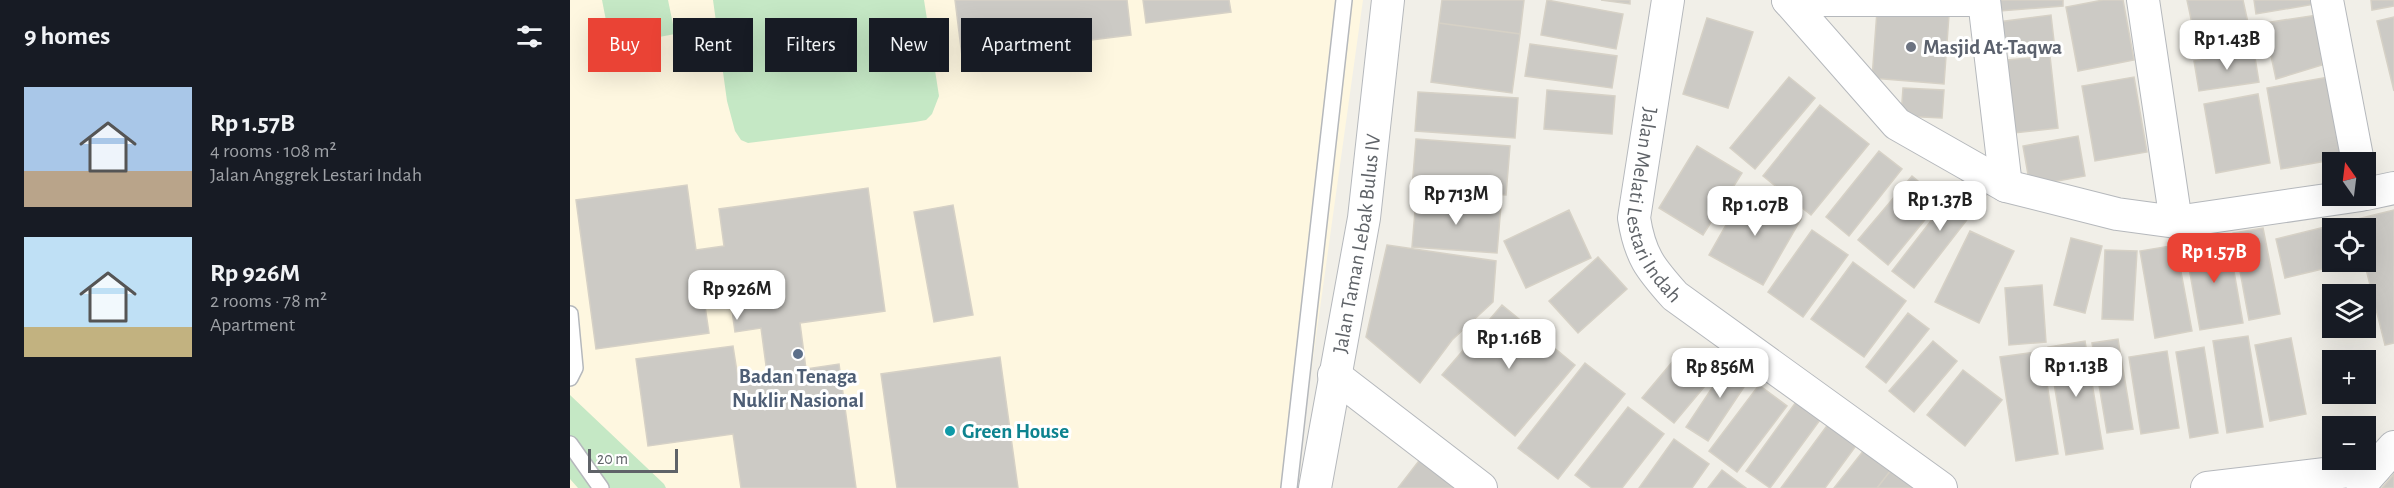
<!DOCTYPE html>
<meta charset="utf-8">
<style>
body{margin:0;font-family:"Alegreya Sans",sans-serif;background:#242831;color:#f1f3f6;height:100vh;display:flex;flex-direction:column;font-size:22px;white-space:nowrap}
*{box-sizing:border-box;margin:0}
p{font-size:20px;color:#9ea1a6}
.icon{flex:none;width:33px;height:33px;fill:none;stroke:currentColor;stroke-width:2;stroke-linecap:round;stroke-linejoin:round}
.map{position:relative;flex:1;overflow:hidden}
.details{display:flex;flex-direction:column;background:#171b24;width:570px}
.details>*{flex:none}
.banner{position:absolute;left:18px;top:18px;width:570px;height:54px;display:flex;gap:12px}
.needle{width:39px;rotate:346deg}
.tools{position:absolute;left:1752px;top:152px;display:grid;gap:12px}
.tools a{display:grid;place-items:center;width:54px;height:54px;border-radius:0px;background:#171b24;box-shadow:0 6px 24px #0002;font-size:30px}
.scale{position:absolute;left:18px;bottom:15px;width:90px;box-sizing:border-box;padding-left:6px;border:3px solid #5f6368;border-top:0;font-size:16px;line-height:21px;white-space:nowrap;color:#5f6368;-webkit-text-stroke:4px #fff;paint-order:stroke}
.price{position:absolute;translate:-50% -51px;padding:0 14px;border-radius:12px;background:#fff;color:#222;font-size:20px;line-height:39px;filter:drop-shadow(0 2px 3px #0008)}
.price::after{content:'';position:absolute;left:50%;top:36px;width:18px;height:14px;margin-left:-9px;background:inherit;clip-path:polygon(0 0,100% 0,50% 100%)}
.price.on{background:#ea4335;color:#fff}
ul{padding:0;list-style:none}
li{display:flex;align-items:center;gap:18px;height:150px;padding:0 24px}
li span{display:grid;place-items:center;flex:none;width:168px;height:120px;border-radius:0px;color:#555}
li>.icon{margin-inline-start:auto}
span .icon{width:72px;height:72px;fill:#fffc;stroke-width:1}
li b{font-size:26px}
h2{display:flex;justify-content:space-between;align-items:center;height:72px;padding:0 24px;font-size:26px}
.chip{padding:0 21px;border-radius:0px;background:#171b24;box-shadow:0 6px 24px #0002;font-size:21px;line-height:54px}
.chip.on{background:#ea4335;color:#fff}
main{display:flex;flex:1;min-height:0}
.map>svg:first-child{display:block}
.commercial{fill:#fef7e0}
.green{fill:#c5e8c5}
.building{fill:#cccac5;stroke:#d6d1c6;stroke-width:1.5}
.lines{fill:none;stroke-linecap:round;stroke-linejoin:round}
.service-casing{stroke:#b5b8bc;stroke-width:18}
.minor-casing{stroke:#b5b8bc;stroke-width:34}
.service{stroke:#fff;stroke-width:15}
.minor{stroke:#fff;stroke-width:32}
.worship-dot{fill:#6b7280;stroke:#fff;stroke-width:2}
.service-dot{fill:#5c6f8a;stroke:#fff;stroke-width:2}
.culture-dot{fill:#0f9aa8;stroke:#fff;stroke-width:2}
.labels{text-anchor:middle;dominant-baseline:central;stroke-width:6;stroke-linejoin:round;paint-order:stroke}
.worship-label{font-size:21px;font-weight:bold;fill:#5b616d;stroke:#fff;text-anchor:start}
.street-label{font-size:21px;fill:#5f6368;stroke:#fff}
.service-label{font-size:21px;font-weight:bold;fill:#4e5e75;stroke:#fff}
.culture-label{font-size:21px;font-weight:bold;fill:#0d838f;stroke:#fff;text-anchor:start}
</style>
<main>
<section class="details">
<h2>9 homes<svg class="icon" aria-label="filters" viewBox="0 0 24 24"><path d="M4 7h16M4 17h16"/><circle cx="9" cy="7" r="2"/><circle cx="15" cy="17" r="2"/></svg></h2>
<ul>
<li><span style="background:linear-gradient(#a9c7e8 70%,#b9a48a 0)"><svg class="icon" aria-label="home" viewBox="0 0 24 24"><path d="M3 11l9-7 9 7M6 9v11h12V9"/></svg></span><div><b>Rp 1.57B</b><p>4 rooms · 108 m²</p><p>Jalan Anggrek Lestari Indah</p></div></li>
<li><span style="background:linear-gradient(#bfe0f5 75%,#c2b280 0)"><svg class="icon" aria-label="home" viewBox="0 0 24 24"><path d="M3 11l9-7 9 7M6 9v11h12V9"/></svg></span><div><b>Rp 926M</b><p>2 rooms · 78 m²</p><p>Apartment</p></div></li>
</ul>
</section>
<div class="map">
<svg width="1824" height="488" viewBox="0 0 1824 488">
<rect width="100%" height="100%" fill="#f1efe8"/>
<path class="commercial" d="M 0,0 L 793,0 L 725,488 L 0,488 Z"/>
<path class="green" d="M 32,0 L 98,0 L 105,34 L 41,46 Z
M 143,0 L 354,0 L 369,96 L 362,114 L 356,120 L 345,122 L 178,143 L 171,140 L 165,131 L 157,101 Z
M 0,395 L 94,484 L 96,488 L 8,488 L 0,479 Z"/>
<path class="building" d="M 385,0 L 557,0 L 561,35 L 392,56 Z
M 573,0 L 659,0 L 661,12 L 576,23 Z
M 872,0 L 954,0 L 950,34 L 869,23 Z
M 977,0 L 1053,14 L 1046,49 L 971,35 Z
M 1031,0 L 1060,0 L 1060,4 Z
M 1429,0 L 1493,0 L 1493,6 L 1430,11 Z
M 1533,0 L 1553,0 L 1564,60 L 1508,71 L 1496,7 Z
M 1617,0 L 1673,0 L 1682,41 L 1628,52 Z
M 1684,0 L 1750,0 L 1751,3 L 1686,14 Z
M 1801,0 L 1824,0 L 1824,6 L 1802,10 Z
M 1307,11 L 1379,15 L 1374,84 L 1302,78 Z
M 1481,15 L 1484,41 L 1431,48 L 1428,22 Z
M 1747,15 L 1752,65 L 1706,79 L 1694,23 Z
M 1824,17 L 1824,91 L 1807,21 Z
M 1137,18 L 1183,32 L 1158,108 L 1113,94 Z
M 869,23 L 950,34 L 942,93 L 861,82 Z
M 960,44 L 1047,56 L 1042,88 L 955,76 Z
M 1684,51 L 1689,82 L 1629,91 L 1624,61 Z
M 1480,56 L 1488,128 L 1444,133 L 1437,60 Z
M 1764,76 L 1779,157 L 1711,169 L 1697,88 Z
M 1219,77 L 1245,98 L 1185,169 L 1160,148 Z
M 1564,77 L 1577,152 L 1525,161 L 1512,86 Z
M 1333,88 L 1374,90 L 1372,118 L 1331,116 Z
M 977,90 L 1045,96 L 1042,134 L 974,129 Z
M 848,92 L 948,98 L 945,138 L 845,131 Z
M 1688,94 L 1700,163 L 1646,173 L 1634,104 Z
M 1250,105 L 1299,144 L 1241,215 L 1193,176 Z
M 1508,136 L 1515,176 L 1460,186 L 1453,146 Z
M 846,139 L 940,146 L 936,195 L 842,188 Z
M 1127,146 L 1172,173 L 1133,235 L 1089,208 Z
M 1309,151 L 1332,169 L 1279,236 L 1256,217 Z
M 1342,176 L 1371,200 L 1318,265 L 1288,240 Z
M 1395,177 L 1417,194 L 1344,288 L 1322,271 Z
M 117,185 L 126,250 L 154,246 L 149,209 L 298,188 L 315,311 L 230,323 L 236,369 L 269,364 L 286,488 L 171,488 L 163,434 L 78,446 L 66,359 L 163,346 L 168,378 L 197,373 L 191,328 L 165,332 L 160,296 L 134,299 L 139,333 L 26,349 L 6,200 Z
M 1177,188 L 1231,219 L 1193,285 L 1139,255 Z
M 846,199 L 931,205 L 927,253 L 842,247 Z
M 383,205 L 403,315 L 364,322 L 344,212 Z
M 999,210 L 1021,258 L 956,288 L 934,241 Z
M 1824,210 L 1824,343 L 1815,345 L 1794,261 L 1796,228 L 1762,228 L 1762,261 L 1786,261 L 1715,278 L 1706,239 Z
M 1693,228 L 1710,314 L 1679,320 L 1663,233 Z
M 1242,230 L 1278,255 L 1233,317 L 1198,292 Z
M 1400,231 L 1444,251 L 1409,323 L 1365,302 Z
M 1658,237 L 1673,323 L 1630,330 L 1615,245 Z
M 1501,238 L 1532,246 L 1515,313 L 1484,305 Z
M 817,245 L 926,261 L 923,302 L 882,340 L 850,383 L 796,337 Z
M 1606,245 L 1622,331 L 1585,338 L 1570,251 Z
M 1535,250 L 1567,251 L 1563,320 L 1532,319 Z
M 1028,257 L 1057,289 L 1008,333 L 979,301 Z
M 1283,262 L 1336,301 L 1294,357 L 1241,319 Z
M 1472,285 L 1476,342 L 1439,345 L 1435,288 Z
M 932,305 L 1005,365 L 945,436 L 872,375 Z
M 1338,313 L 1359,329 L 1316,383 L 1296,367 Z
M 1678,336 L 1693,427 L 1657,433 L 1643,341 Z
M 1721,338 L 1736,414 L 1700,421 L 1685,345 Z
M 1548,339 L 1563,429 L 1537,433 L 1522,343 Z
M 1363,341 L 1387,361 L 1344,412 L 1319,391 Z
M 1515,341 L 1533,449 L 1496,455 L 1478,347 Z
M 1634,347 L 1648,433 L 1620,438 L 1606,352 Z
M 1472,351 L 1488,454 L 1446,461 L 1430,357 Z
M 1597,351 L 1609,428 L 1571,434 L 1559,357 Z
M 430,357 L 448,488 L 327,488 L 311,374 Z
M 1162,358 L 1184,372 L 1138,441 L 1116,427 Z
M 1103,361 L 1134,387 L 1104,423 L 1072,398 Z
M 1015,363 L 1055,394 L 988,479 L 948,448 Z
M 1393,370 L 1432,400 L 1395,446 L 1357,415 Z
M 1189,385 L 1217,406 L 1167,472 L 1139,451 Z
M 1226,402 L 1250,420 L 1200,488 L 1176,471 Z
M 1058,407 L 1094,434 L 1052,488 L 1022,488 L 1005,475 Z
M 1259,423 L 1288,443 L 1255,488 L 1211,488 Z
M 1104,439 L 1139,464 L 1122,488 L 1069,488 Z
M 1294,450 L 1321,470 L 1307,488 L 1264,488 Z
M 855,453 L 901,488 L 828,488 Z
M 1152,470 L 1176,488 L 1138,488 Z
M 1321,470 L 1344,488 L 1307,488 Z
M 1824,474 L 1824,488 L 1812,488 Z"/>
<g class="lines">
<defs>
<path id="service" d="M 0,314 L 5,368 L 0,378
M 0,444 L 31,488
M 719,488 L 774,0"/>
<g id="minor">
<path id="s1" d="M 1098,0 L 1064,218 C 1070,256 1080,268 1105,296 L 1371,488"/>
<path d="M 1218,0 L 1327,124 L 1436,186 L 1547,214 L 1606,222 L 1791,195"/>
<path d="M 1218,0 L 1414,0 L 1436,186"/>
<path d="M 1573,0 L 1606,222"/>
<path d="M 1757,0 L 1788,162"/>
<path d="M 1796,194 L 1824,188"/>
<path d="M 764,375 L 911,488"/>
<path d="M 1792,483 L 1824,447"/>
<path id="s2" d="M 745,488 L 794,218 L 818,0"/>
<path d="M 1637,488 L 1805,468"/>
</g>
</defs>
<use href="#service" class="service-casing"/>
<use href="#minor" class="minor-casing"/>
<use href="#service" class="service"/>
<use href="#minor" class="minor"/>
</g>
<circle class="worship-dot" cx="1341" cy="47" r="6"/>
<circle class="service-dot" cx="228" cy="354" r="6"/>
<circle class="culture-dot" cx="380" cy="431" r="6"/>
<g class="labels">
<g class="worship-label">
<text x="1353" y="47">Masjid At-Taqwa</text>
</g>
<g class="street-label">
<text stroke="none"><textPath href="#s1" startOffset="212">Jalan Melati Lestari Indah</textPath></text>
<text stroke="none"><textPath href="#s2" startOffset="248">Jalan Taman Lebak Bulus IV</textPath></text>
</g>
<g class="service-label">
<text x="228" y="376">Badan Tenaga<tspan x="228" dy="24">Nuklir Nasional</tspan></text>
</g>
<g class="culture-label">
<text x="392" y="431">Green House</text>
</g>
</g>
</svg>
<div class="tools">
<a><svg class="needle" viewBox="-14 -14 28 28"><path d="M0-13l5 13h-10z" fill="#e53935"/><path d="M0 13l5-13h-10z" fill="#9ea1a6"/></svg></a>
<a><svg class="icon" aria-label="locate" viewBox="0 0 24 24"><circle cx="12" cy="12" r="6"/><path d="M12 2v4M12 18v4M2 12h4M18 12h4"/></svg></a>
<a><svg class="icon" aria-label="layers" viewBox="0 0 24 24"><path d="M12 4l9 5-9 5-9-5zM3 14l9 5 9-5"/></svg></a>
<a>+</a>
<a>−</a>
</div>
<div class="scale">20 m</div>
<b class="price" style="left:1657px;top:71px">Rp 1.43B</b>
<b class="price" style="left:886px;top:226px">Rp 713M</b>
<b class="price" style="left:1370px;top:232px">Rp 1.37B</b>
<b class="price" style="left:1185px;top:237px">Rp 1.07B</b>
<b class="price on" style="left:1644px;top:284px">Rp 1.57B</b>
<b class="price" style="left:167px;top:321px">Rp 926M</b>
<b class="price" style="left:939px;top:370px">Rp 1.16B</b>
<b class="price" style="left:1506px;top:398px">Rp 1.13B</b>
<b class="price" style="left:1150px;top:399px">Rp 856M</b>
<div class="banner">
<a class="chip on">Buy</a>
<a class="chip">Rent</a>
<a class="chip">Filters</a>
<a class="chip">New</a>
<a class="chip">Apartment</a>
</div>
</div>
</main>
